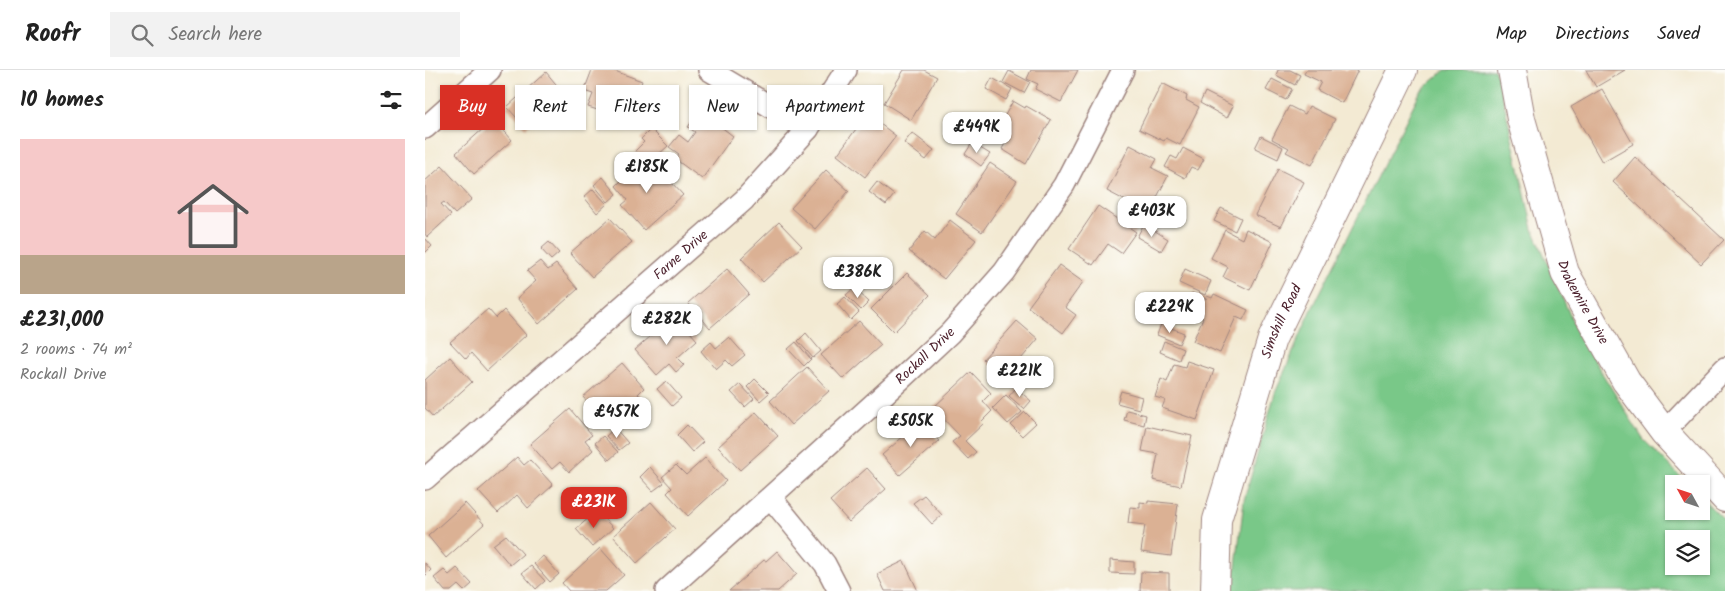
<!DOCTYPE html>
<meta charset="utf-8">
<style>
body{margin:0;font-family:Kalam,sans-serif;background:#f2f2f2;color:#222;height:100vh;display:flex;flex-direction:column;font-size:19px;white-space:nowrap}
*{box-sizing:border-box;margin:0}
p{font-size:16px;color:#767676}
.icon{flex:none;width:28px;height:28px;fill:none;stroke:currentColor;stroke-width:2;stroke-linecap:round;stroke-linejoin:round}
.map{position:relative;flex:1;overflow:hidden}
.panel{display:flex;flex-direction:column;background:#fff;width:425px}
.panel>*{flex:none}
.top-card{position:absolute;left:15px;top:15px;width:475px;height:45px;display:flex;gap:10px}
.needle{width:32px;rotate:310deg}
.controls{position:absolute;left:1240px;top:405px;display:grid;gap:10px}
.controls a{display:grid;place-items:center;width:45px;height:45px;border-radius:0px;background:#fff;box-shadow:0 1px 4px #0004;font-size:25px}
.price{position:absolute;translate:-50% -42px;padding:0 11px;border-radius:10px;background:#fff;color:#222;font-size:16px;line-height:32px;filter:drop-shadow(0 1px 2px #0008)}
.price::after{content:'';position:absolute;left:50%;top:30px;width:15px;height:11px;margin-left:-8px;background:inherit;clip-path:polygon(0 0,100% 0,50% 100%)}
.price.current{background:#d93025;color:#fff}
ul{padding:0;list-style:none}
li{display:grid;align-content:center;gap:10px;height:265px;padding:0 20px}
li span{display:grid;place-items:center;height:155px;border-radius:0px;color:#555}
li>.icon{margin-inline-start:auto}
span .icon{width:90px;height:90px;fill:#fffc;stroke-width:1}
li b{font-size:21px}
h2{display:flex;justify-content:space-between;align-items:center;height:60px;padding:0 20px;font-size:21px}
.tag{padding:0 18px;border-radius:0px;background:#fff;box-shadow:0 1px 4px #0004;font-size:18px;line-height:45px}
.tag.current{background:#d93025;color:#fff}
header{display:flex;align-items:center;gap:30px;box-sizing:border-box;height:70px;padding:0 25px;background:#fff;border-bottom:1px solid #e0e0e0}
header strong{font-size:24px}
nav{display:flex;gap:28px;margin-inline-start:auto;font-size:18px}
.search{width:350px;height:45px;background:#f2f2f2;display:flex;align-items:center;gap:12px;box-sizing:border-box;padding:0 18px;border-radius:0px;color:#767676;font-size:19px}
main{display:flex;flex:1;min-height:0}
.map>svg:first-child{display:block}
.green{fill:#79c888;stroke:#62745a;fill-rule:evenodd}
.building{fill:#dbb194}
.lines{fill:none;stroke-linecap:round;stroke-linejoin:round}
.street-casing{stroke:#9e847f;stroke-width:24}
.secondary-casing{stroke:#9e847f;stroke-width:30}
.street{stroke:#fff;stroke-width:21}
.secondary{stroke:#fff;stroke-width:28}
.labels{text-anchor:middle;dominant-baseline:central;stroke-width:4;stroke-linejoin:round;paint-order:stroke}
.street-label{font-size:14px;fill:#4a1f2b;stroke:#fdfcf7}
</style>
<header>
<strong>Roofr</strong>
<div class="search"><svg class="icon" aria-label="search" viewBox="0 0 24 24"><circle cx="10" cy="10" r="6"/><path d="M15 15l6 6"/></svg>Search here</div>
<nav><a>Map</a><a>Directions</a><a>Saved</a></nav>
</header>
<main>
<section class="panel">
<h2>10 homes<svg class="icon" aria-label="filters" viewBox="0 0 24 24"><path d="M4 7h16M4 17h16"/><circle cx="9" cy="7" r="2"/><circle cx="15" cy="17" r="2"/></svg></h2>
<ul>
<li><span style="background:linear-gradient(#f6c9c9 75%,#b9a48a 0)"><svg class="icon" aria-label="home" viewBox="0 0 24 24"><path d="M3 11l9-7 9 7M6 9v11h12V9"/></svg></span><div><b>£231,000</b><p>2 rooms · 74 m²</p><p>Rockall Drive</p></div></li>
</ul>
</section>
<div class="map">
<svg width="1300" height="521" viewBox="0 0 1300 521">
<rect width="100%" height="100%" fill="#fdfcf7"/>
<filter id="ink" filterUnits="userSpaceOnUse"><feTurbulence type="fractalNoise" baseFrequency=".02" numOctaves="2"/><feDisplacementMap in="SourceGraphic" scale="10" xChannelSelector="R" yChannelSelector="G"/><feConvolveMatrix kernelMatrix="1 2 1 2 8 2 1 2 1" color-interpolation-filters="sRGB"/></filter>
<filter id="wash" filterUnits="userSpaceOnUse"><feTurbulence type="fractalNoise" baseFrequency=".0096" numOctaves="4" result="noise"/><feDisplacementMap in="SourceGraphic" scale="20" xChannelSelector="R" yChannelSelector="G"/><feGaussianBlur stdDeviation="1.12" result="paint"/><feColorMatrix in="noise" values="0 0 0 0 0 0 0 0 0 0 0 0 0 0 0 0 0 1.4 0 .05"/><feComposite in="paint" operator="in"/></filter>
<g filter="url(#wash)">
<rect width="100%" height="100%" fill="#f3ead3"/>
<path class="green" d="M 1020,0 L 1069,0 L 1073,7 L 1108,159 L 1154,266 L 1218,369 L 1263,414 L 1249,414 L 1249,441 L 1276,441 L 1276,427 L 1300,451 L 1300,521 L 808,521 L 819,430 L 850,323 L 886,241 L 995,22 ZM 1249,469 L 1276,469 L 1276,496 L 1249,496 Z"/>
<g id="blocks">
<path class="building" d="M 167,0 L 187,0 L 217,11 L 207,38 L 183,29 L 179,42 L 163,37 L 168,24 L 159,21 Z
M 479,0 L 499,0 L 512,7 L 486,50 L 459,33 Z
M 606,0 L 653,0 L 636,32 L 610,19 L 613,14 L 602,9 Z
M 853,0 L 865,0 L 875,5 L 870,15 L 851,5 Z
M 881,0 L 933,0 L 917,33 L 892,20 L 896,12 L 879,4 Z
M 1161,0 L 1200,0 L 1171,17 Z
M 584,1 L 605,12 L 599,23 L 578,12 Z
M 121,2 L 139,24 L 101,58 L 82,37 Z
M 567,8 L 587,19 L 581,30 L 561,19 Z
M 847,9 L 867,19 L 861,30 L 841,20 Z
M 737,13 L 762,26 L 761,30 L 774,37 L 755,75 L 741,68 L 739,71 L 714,59 Z
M 1177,19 L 1208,74 L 1177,92 L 1146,37 Z
M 780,22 L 808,36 L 802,48 L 775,33 Z
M 588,31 L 600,38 L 601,36 L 626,50 L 601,94 L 577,79 L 582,70 L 570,63 Z
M 864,36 L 880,44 L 884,36 L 910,49 L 887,95 L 861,82 L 864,78 L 847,69 Z
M 442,44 L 471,66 L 440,107 L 412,85 Z
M 282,46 L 308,66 L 277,109 L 250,89 L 254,84 L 244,77 L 254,65 L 263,72 L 270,62 L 263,57 L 270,47 L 277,53 Z
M 69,49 L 87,70 L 49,104 L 31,83 Z
M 226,59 L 243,76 L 233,85 L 236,88 L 226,97 L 210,81 L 219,72 L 216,69 Z
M 487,63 L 509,80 L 501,90 L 479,73 Z
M 836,66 L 858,77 L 853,89 L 830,78 Z
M 547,73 L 565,84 L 556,96 L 540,84 Z
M 705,75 L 732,89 L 727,98 L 743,106 L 721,148 L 701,137 L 703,132 L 682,121 Z
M 758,78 L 779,89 L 773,100 L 766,97 L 760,108 L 740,97 L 746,86 L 752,89 Z
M 1210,87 L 1299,170 L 1276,194 L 1188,112 Z
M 216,90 L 230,106 L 236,101 L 258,125 L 219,160 L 197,135 L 203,130 L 191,116 Z
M 565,93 L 592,111 L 557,162 L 531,144 Z
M 17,96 L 47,129 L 30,144 L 19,132 L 16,134 L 26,145 L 2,167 L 0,164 L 0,111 Z
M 853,99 L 879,112 L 856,157 L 830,145 Z
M 401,100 L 424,121 L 390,159 L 366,138 Z
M 178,107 L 192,124 L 183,132 L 169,115 Z
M 452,112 L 469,125 L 461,135 L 444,122 Z
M 168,119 L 182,134 L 172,143 L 159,127 Z
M 673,136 L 711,162 L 696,183 L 683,174 L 668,195 L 644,179 Z
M 796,138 L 816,148 L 810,161 L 789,151 Z
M 185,148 L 207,172 L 167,207 L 145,183 Z
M 525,150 L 551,170 L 519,209 L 484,181 L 500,161 L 510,170 Z
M 354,152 L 377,176 L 338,212 L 316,188 Z
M 719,154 L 743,169 L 736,181 L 712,167 Z
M 821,159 L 848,172 L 825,220 L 798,207 L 803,197 L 786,188 L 800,160 L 817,169 Z
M 0,168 L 7,176 L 0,183 Z
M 124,172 L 134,183 L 126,190 L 116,179 Z
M 115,191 L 123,200 L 131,194 L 153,219 L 114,254 L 92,228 L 111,211 L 102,201 Z
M 634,195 L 658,212 L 640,237 L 651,245 L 638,263 L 603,237 Z
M 302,199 L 324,224 L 285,258 L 263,233 Z
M 760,199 L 786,211 L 780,225 L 754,213 Z
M 482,203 L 505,225 L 469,262 L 446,239 Z
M 429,218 L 444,232 L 436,240 L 421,225 Z
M 767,223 L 781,229 L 782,226 L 787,228 L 789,224 L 823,240 L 818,250 L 811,247 L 795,283 L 768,271 L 778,248 L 760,239 Z
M 420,227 L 434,242 L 426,250 L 412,234 Z
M 63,239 L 71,248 L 79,240 L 101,265 L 62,301 L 46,283 L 41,289 L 25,272 Z
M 250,245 L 272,270 L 252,288 L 259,295 L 251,302 L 244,294 L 232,305 L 210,280 Z
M 434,251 L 456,275 L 418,309 L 396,285 Z
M 592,251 L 613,269 L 596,289 L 609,300 L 599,311 L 586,300 L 579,308 L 558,289 Z
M 736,254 L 759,263 L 754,274 L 732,265 Z
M 381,263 L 396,281 L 388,288 L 373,271 Z
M 304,267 L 320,285 L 307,296 L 301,290 L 291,299 L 276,281 L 286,272 L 291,278 Z
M 739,271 L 758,279 L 754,290 L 735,282 Z
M 371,272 L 386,289 L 379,296 L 363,279 Z
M 25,287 L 47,312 L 8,347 L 0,338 L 0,310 Z
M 762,291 L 789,300 L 772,350 L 737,338 L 740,330 L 730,327 L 736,309 L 742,312 L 749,294 L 760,297 Z
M 197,293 L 219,318 L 213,324 L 222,334 L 196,358 L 186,347 L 180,352 L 158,327 Z
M 382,297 L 404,321 L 366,355 L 345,331 Z
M 546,302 L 566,323 L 558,331 L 567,341 L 557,351 L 559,353 L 540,371 L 551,382 L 543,389 L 527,372 L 535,366 L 508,338 Z
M 330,309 L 344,323 L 335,331 L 322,317 Z
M 241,311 L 256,328 L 247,336 L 232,319 Z
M 315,314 L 329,329 L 320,337 L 306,322 Z
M 591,318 L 606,331 L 599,339 L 584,326 Z
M 696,321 L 717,327 L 714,339 L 692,333 Z
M 581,325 L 597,342 L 583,354 L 568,338 Z
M 145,339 L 167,365 L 160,370 L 168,380 L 144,402 L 135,392 L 127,399 L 105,374 Z
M 702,340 L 721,345 L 719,355 L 699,350 Z
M 331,342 L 353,366 L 315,400 L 293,377 Z
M 600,342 L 611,353 L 597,366 L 586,355 Z
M 496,351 L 514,371 L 475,405 L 457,385 Z
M 262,355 L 278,372 L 267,382 L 252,365 Z
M 722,356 L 767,366 L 756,416 L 728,410 L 733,384 L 717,381 Z
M 190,358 L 203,373 L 194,380 L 181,366 Z
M 178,366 L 193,382 L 184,390 L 170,373 Z
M 92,387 L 99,395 L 105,390 L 128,415 L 103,438 L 92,425 L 73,443 L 53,421 Z
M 280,388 L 301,411 L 263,446 L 242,423 L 247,418 L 237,407 L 251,395 L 261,405 Z
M 225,397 L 239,413 L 228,421 L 215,407 Z
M 442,398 L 461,419 L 424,452 L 405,431 Z
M 499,425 L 517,445 L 507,454 L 488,433 Z
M 723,431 L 753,434 L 746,486 L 716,482 L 720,455 L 703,453 L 705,437 L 715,438 L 715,432 L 723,433 Z
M 226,432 L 250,459 L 212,493 L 188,466 Z
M 40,433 L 59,454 L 21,488 L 3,466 Z
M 172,441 L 188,458 L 167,477 L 151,459 Z
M 81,465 L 98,484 L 85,495 L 68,475 Z
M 175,478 L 199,505 L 181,521 L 144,521 L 137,513 Z
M 352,481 L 372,504 L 353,521 L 304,521 L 339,490 L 341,491 Z
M 118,486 L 134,504 L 125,512 L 109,494 Z
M 685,490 L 709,492 L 709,504 L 685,503 Z
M 479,491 L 493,521 L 460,521 L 452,504 Z
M 0,493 L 6,500 L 0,506 Z
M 106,496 L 120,511 L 111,519 L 97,503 Z
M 32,498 L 47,514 L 39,521 L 33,515 L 26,521 L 20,521 L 9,508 L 19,500 L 24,505 Z
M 716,502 L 744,503 L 744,521 L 715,521 Z"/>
</g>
</g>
<g filter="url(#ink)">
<use href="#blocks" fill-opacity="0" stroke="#9e847f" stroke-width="1"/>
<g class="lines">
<defs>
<g id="street">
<path d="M 284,0 L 383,59"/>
<path d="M 0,58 L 65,0"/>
<path d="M 1239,362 L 1300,298"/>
<path id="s1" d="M 0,409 L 319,130 L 383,59 L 421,0"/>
<path d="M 346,428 L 400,494 L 414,521"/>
<path id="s2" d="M 241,521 L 475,310 L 525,263 L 579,202 L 639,115 L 698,0"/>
</g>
<g id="secondary">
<path id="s3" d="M 1087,0 L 1096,49 L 1140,203 L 1201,311 L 1239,362 L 1300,428"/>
<path id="s4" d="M 790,521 L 792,450 L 847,269 L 978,0"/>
</g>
</defs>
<use href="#street" class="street-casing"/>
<use href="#secondary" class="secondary-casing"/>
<use href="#street" class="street"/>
<use href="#secondary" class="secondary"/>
</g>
</g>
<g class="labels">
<g class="street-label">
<text stroke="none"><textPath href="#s1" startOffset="340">Farne Drive</textPath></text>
<text stroke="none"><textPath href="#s3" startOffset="244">Drakemire Drive</textPath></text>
<text stroke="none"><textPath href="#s4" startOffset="280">Simshill Road</textPath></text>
<text stroke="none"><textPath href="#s2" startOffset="350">Rockall Drive</textPath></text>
</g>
</g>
</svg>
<div class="controls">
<a><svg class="needle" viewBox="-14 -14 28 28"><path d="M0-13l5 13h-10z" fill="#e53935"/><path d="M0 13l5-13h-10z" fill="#767676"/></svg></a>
<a><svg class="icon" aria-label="layers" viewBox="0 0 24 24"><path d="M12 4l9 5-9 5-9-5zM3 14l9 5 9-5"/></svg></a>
</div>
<b class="price" style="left:552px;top:84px">£449K</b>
<b class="price" style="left:222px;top:124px">£185K</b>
<b class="price" style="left:727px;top:168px">£403K</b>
<b class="price" style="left:433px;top:229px">£386K</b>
<b class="price" style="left:745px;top:264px">£229K</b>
<b class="price" style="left:242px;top:276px">£282K</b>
<b class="price" style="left:595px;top:328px">£221K</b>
<b class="price" style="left:192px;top:369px">£457K</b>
<b class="price" style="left:486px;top:378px">£505K</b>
<b class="price current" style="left:169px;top:459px">£231K</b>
<div class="top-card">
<a class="tag current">Buy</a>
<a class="tag">Rent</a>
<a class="tag">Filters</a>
<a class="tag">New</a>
<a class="tag">Apartment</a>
</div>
</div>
</main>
